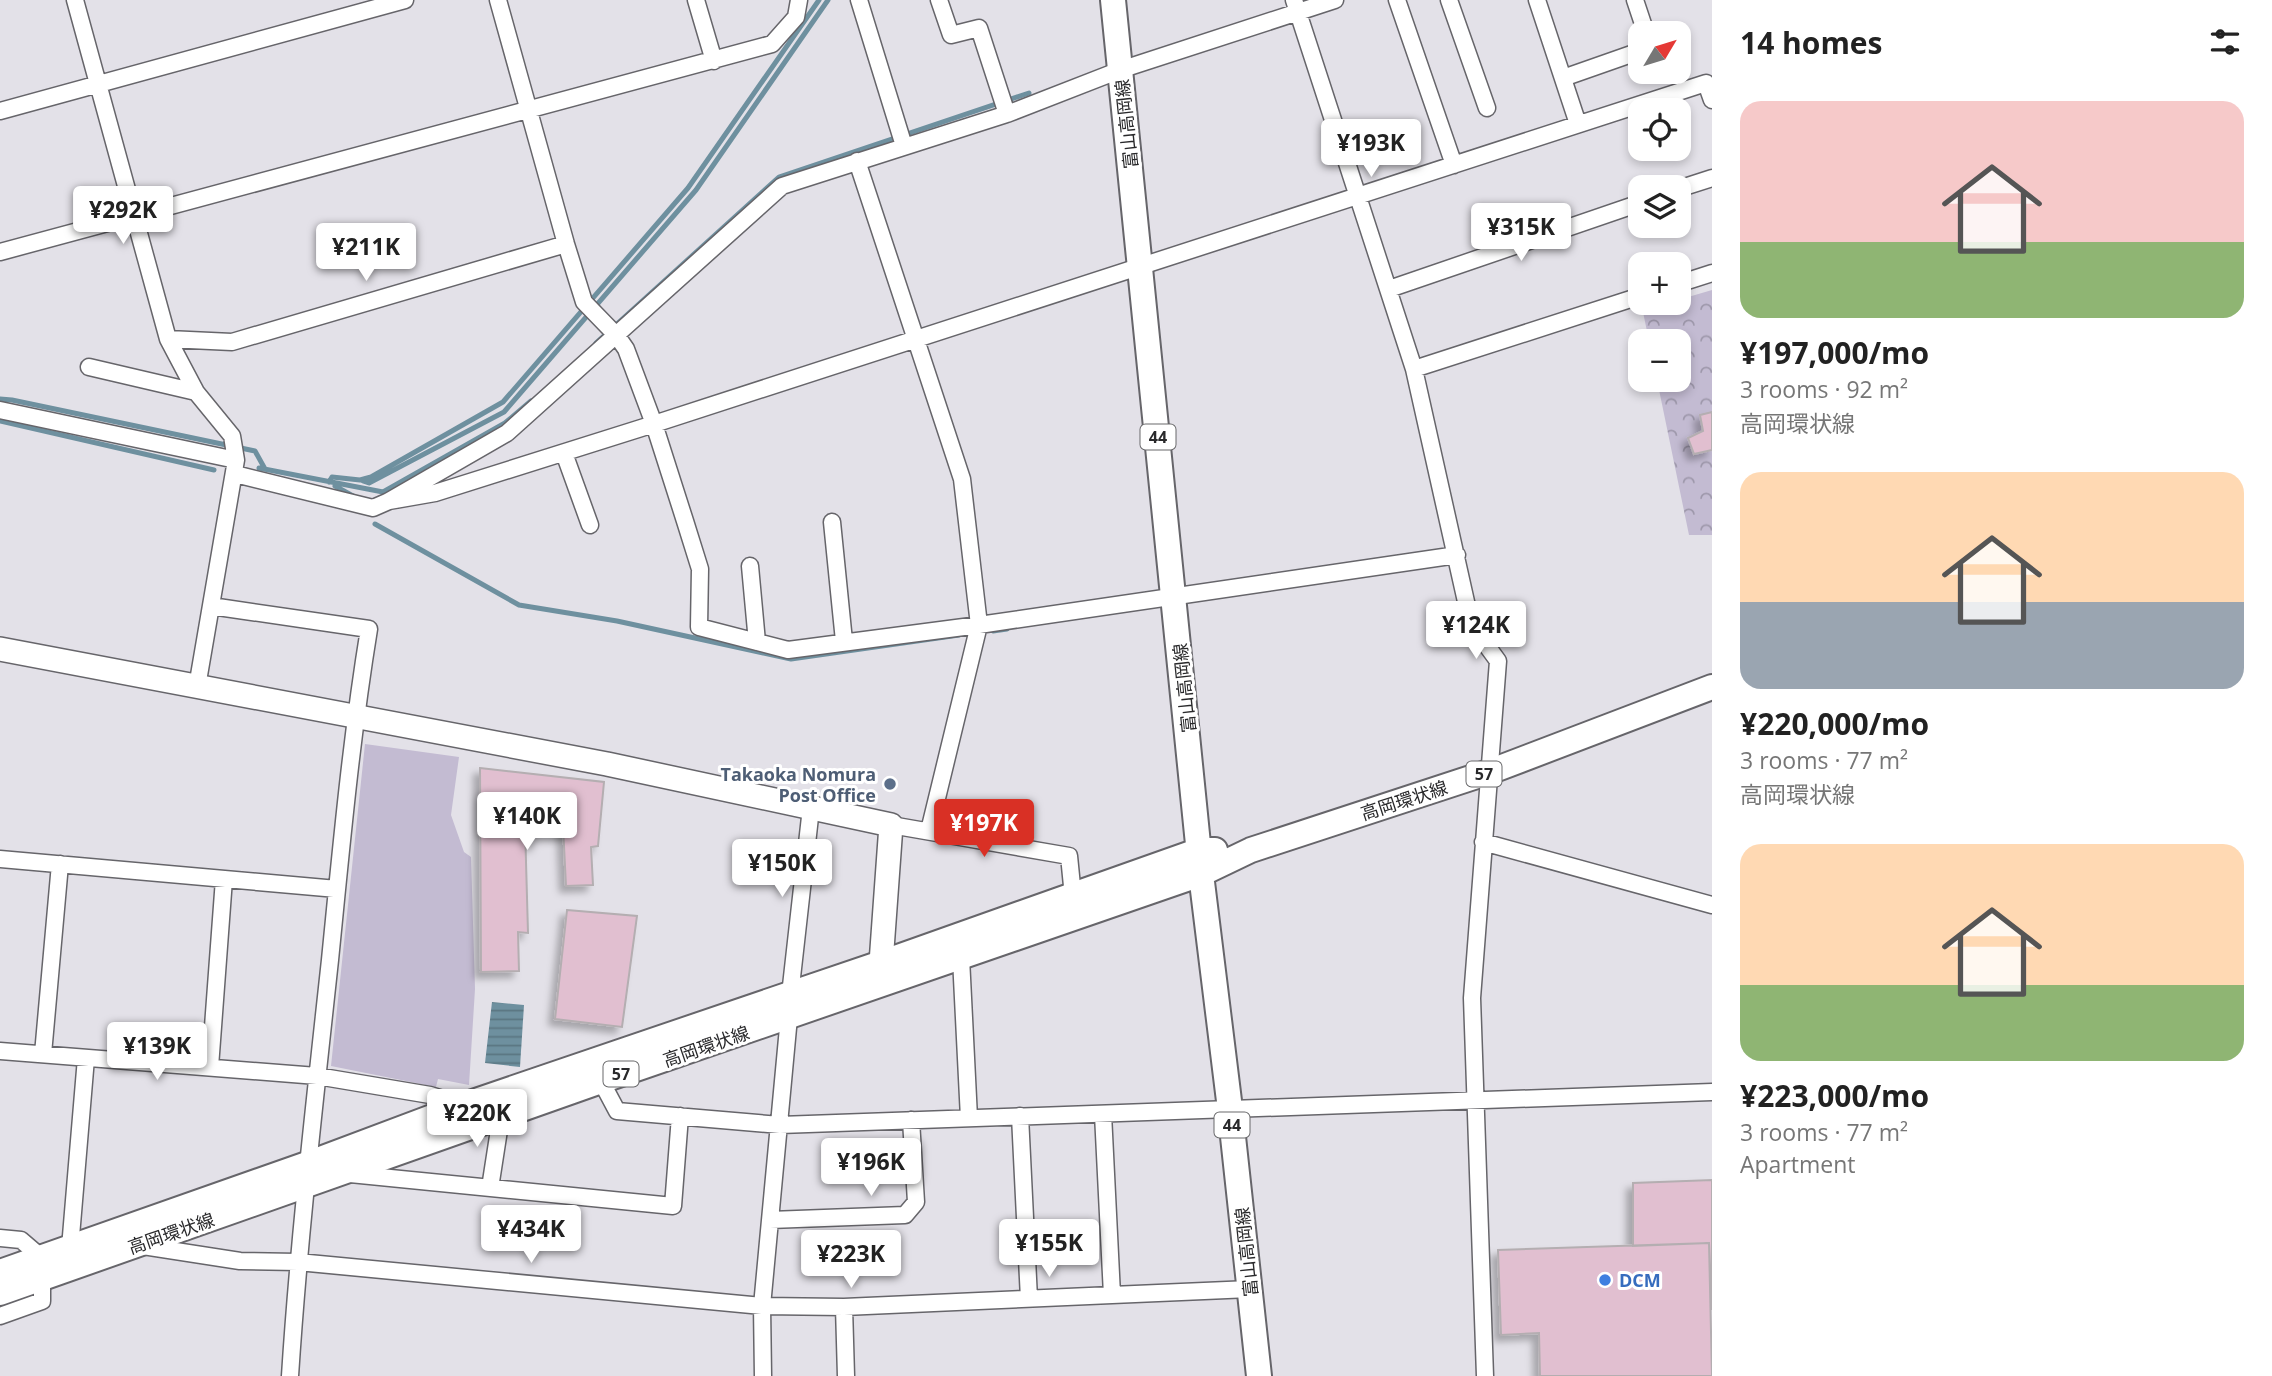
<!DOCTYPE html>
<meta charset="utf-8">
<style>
body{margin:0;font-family:"Open Sans","Noto Sans JP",sans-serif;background:#f2f2f2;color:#222;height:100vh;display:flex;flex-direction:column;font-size:26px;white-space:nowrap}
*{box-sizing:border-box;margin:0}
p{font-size:23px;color:#767676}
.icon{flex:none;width:38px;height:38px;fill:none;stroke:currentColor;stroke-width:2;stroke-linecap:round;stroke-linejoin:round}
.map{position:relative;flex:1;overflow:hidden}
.side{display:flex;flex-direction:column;background:#fff;width:560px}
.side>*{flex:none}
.needle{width:46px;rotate:52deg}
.fabs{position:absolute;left:1628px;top:21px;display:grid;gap:14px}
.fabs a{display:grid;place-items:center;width:63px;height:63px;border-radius:14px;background:#fff;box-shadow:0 4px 10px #0003;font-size:35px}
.price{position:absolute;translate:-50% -60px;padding:0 16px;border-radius:7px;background:#fff;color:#222;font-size:23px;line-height:46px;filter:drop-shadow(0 2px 4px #0008)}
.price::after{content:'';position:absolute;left:50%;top:42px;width:21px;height:16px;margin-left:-10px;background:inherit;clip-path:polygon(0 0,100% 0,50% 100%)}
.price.active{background:#d93025;color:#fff}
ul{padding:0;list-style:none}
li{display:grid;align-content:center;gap:14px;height:371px;padding:0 28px}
li span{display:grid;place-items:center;height:217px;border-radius:21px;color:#555}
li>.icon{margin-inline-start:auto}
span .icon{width:126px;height:126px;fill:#fffc;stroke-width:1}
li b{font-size:30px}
h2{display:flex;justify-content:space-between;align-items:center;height:84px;padding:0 28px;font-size:30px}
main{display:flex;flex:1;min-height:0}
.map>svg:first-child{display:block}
.forest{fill:url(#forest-crowns)}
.pitch{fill:#c3bbd2}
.water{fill:url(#water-rules)}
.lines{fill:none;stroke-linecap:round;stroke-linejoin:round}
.stream{stroke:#6e909f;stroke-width:5}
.building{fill:#e1bfd0;stroke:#b4aeb1;stroke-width:2;filter:url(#shadow)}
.street-casing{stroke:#66656a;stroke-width:19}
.secondary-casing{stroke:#66656a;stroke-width:26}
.primary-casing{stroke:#66656a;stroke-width:28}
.street{stroke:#fff;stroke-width:16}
.secondary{stroke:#fff;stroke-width:23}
.primary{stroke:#fff;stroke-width:24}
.service-dot{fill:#5c6f8a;stroke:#fff;stroke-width:2.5}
.shop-dot{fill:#3f7fe0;stroke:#fff;stroke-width:2.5}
.labels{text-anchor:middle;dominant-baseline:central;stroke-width:6;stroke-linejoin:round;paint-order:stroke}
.shield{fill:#fff;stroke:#69696b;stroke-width:2}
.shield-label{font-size:16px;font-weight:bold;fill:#29292b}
.street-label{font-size:18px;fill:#29292b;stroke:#fff}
.service-label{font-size:18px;font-weight:bold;fill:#4e5e75;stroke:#fff;text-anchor:end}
.shop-label{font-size:18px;font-weight:bold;fill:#366cbe;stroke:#fff;text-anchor:start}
</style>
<main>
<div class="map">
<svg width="1712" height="1376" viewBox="0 0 1712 1376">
<defs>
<pattern id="forest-crowns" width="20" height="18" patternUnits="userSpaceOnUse" patternTransform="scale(1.75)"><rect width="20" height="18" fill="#c3bbd2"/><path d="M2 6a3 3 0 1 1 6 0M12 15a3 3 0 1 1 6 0" fill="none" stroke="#9e98ab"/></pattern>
<pattern id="water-rules" width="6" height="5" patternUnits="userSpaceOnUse" patternTransform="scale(1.75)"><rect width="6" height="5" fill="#6e909f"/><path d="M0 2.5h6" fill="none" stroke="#5a7682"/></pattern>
<filter id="shadow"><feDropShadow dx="-6" dy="6" stdDeviation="3.5" flood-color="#0004"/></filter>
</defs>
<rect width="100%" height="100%" fill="#e3e1e8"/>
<path class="forest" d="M 1712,290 L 1712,412 L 1700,415 L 1703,431 L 1688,438 L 1694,454 L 1712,450 L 1712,535 L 1689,535 L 1657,380 L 1678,380 L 1678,341 L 1649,341 L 1643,312 L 1671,303 L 1678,303 L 1678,300 Z"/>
<path class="pitch" d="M 365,744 L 459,757 L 451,815 L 464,852 L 471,857 L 475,989 L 469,1085 L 438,1079 L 436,1087 L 331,1066 Z"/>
<path class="water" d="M 492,1002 L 524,1005 L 520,1067 L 485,1063 Z"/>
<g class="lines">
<path class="stream" d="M 596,343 L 779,177 L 1029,93
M 0,399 L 12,400 L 255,451 L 265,469
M 0,421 L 214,470
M 259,468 L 383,492 L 505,423 L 531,401
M 363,481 L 369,483 L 504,412 L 696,190 L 828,0
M 329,482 L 332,477 L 360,480 L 371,477 L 503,402 L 688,188 L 819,0
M 335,486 L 353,496
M 375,524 L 519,605 L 617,621 L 791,659 L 959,635
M 993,631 L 1007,629"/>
</g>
<path class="building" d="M 1712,412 L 1712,450 L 1694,454 L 1688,438 L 1703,431 L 1700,415 Z
M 480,768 L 604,782 L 598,846 L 591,847 L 593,885 L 566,886 L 562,806 L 524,801 L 524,813 L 505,812 L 506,827 L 525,826 L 528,933 L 518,932 L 519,971 L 481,972 Z
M 567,910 L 637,916 L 622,1027 L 555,1019 Z
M 1712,1180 L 1712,1310 L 1709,1243 L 1633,1246 L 1633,1183 Z
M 1709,1243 L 1712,1376 L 1540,1376 L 1539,1333 L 1501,1335 L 1498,1250 Z"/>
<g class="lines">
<defs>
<path id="street" d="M 75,0 L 168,339 L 196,392 L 232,436 L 236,460 L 197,687
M 498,0 L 566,244 L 584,302 L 617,336 L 626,349 L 654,424 L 685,521 L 700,569 L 699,627 L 788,650 L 979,625 L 1457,555
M 696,0 L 714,61
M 859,0 L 904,146
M 939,0 L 951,35 L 979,28 L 1007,114
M 1294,0 L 1414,369 L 1471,624 L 1498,661 L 1472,998 L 1485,1376
M 1397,0 L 1454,165
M 1449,0 L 1487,108
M 1537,0 L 1578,124
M 1635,0 L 1646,33
M 1563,78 L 1640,51
M 0,111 L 405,0
M 857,161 L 962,479 L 979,625 L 929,831
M 1678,189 L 1712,178
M 0,252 L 772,44 L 796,17 L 799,0
M 1678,284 L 1712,273
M 1389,289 L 1640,203
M 168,339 L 232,342 L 566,244
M 89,367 L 196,392
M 1414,369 L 1640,296
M 0,410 L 236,460
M 564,453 L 590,525
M 235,474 L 373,508 L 389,501 L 507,433 L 782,186 L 1007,114 L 1120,70 L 1335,0
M 389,501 L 435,493 L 654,424 L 1706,83 L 1712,100
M 832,522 L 844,641
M 750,566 L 757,642
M 211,606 L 369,629 C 351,739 341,850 330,960 C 315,1099 299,1237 290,1376
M 891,825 L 1069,856 L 1073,896
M 1483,842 L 1712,905
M 0,859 L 337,889
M 961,958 L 969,1118
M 790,995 L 811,808
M 0,1051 L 317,1076 L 430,1095 L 463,1105
M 43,1054 L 60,864
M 210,1067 L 224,879
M 601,1081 L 617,1111 L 780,1125 L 1712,1092
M 1020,1116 L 1029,1299
M 350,1174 L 673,1206 L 680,1116
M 490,1188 L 501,1117
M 770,1220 L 905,1215 L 916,1202 L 911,1120
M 0,1238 L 21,1240 L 42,1258
M 143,1246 L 240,1261 L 298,1262 L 762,1306 L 844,1307 L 846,1376
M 70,1248 L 86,1058
M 1112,1295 L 1250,1289
M 844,1307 L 1112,1295 L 1103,1114
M 0,1316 L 42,1301 L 42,1278
M 763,1376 L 762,1306 L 789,1017"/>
<path id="secondary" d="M 0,649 L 607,764 L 891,825 L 881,963 L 887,977"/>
<path id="primary" d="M 1113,0 L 1201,874 L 1230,1109 L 1259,1376
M 0,1272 L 307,1164 L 464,1105 L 881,963 L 1200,850 L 1215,850
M 0,1293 L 601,1081 L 1201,874 L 1251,850 L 1489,772 L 1712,687"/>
</defs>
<use href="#street" class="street-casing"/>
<use href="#secondary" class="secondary-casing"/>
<use href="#primary" class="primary-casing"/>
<use href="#street" class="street"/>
<use href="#secondary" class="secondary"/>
<use href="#primary" class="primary"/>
</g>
<circle class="service-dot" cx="890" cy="784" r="7"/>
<circle class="shop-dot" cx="1605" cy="1280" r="7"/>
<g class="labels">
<g class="shield">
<rect x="1140.5" y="424.5" width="35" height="25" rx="5"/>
<rect x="1466.5" y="761.5" width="35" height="25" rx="5"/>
<rect x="603.5" y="1061.5" width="35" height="25" rx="5"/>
<rect x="1214.5" y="1112.5" width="35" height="25" rx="5"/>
</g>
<g class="shield-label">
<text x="1158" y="437">44</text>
<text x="1484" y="774">57</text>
<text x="621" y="1074">57</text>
<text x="1232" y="1125">44</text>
</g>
<g class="street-label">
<text transform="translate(1126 124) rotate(-96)">富山高岡線</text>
<text transform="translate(1184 688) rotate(-96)">富山高岡線</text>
<text transform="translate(1404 800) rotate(-18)">高岡環状線</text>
<text transform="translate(706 1046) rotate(-19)">高岡環状線</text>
<text transform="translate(171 1233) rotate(-19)">高岡環状線</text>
<text transform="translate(1246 1252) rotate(-96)">富山高岡線</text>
</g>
<g class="service-label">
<text x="876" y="774">Takaoka Nomura<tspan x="876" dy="21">Post Office</tspan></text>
</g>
<g class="shop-label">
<text x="1619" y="1280">DCM</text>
</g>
</g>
</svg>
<div class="fabs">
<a><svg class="needle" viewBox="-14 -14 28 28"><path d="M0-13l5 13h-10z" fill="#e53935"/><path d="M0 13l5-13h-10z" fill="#767676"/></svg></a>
<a><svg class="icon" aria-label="locate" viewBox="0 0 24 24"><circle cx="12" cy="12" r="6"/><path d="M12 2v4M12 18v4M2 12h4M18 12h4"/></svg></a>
<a><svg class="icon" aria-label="layers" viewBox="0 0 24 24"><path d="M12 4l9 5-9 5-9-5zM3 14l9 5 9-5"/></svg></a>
<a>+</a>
<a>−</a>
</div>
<b class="price" style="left:1371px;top:179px">¥193K</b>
<b class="price" style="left:123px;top:246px">¥292K</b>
<b class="price" style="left:1521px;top:263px">¥315K</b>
<b class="price" style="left:366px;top:283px">¥211K</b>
<b class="price" style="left:1476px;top:661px">¥124K</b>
<b class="price" style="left:527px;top:852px">¥140K</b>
<b class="price active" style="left:984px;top:859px">¥197K</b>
<b class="price" style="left:782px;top:899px">¥150K</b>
<b class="price" style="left:157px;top:1082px">¥139K</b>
<b class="price" style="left:477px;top:1149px">¥220K</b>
<b class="price" style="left:871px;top:1198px">¥196K</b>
<b class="price" style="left:531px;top:1265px">¥434K</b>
<b class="price" style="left:1049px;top:1279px">¥155K</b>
<b class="price" style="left:851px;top:1290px">¥223K</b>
</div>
<section class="side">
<h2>14 homes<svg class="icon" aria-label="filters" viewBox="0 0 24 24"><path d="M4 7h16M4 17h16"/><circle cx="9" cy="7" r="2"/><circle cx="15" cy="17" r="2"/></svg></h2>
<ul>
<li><span style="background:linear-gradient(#f6c9c9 65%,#8fb573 0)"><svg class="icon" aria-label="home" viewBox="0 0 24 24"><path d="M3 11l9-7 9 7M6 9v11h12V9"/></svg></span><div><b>¥197,000/mo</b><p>3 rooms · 92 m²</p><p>高岡環状線</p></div></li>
<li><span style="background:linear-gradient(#ffd9b3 60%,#9aa5b1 0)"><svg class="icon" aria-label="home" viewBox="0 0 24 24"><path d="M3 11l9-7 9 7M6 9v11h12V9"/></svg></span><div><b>¥220,000/mo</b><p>3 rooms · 77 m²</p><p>高岡環状線</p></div></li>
<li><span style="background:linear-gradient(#ffd9b3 65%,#8fb573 0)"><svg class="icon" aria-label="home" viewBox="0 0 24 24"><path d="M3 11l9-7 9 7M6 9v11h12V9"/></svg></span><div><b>¥223,000/mo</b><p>3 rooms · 77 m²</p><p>Apartment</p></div></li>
</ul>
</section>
</main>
